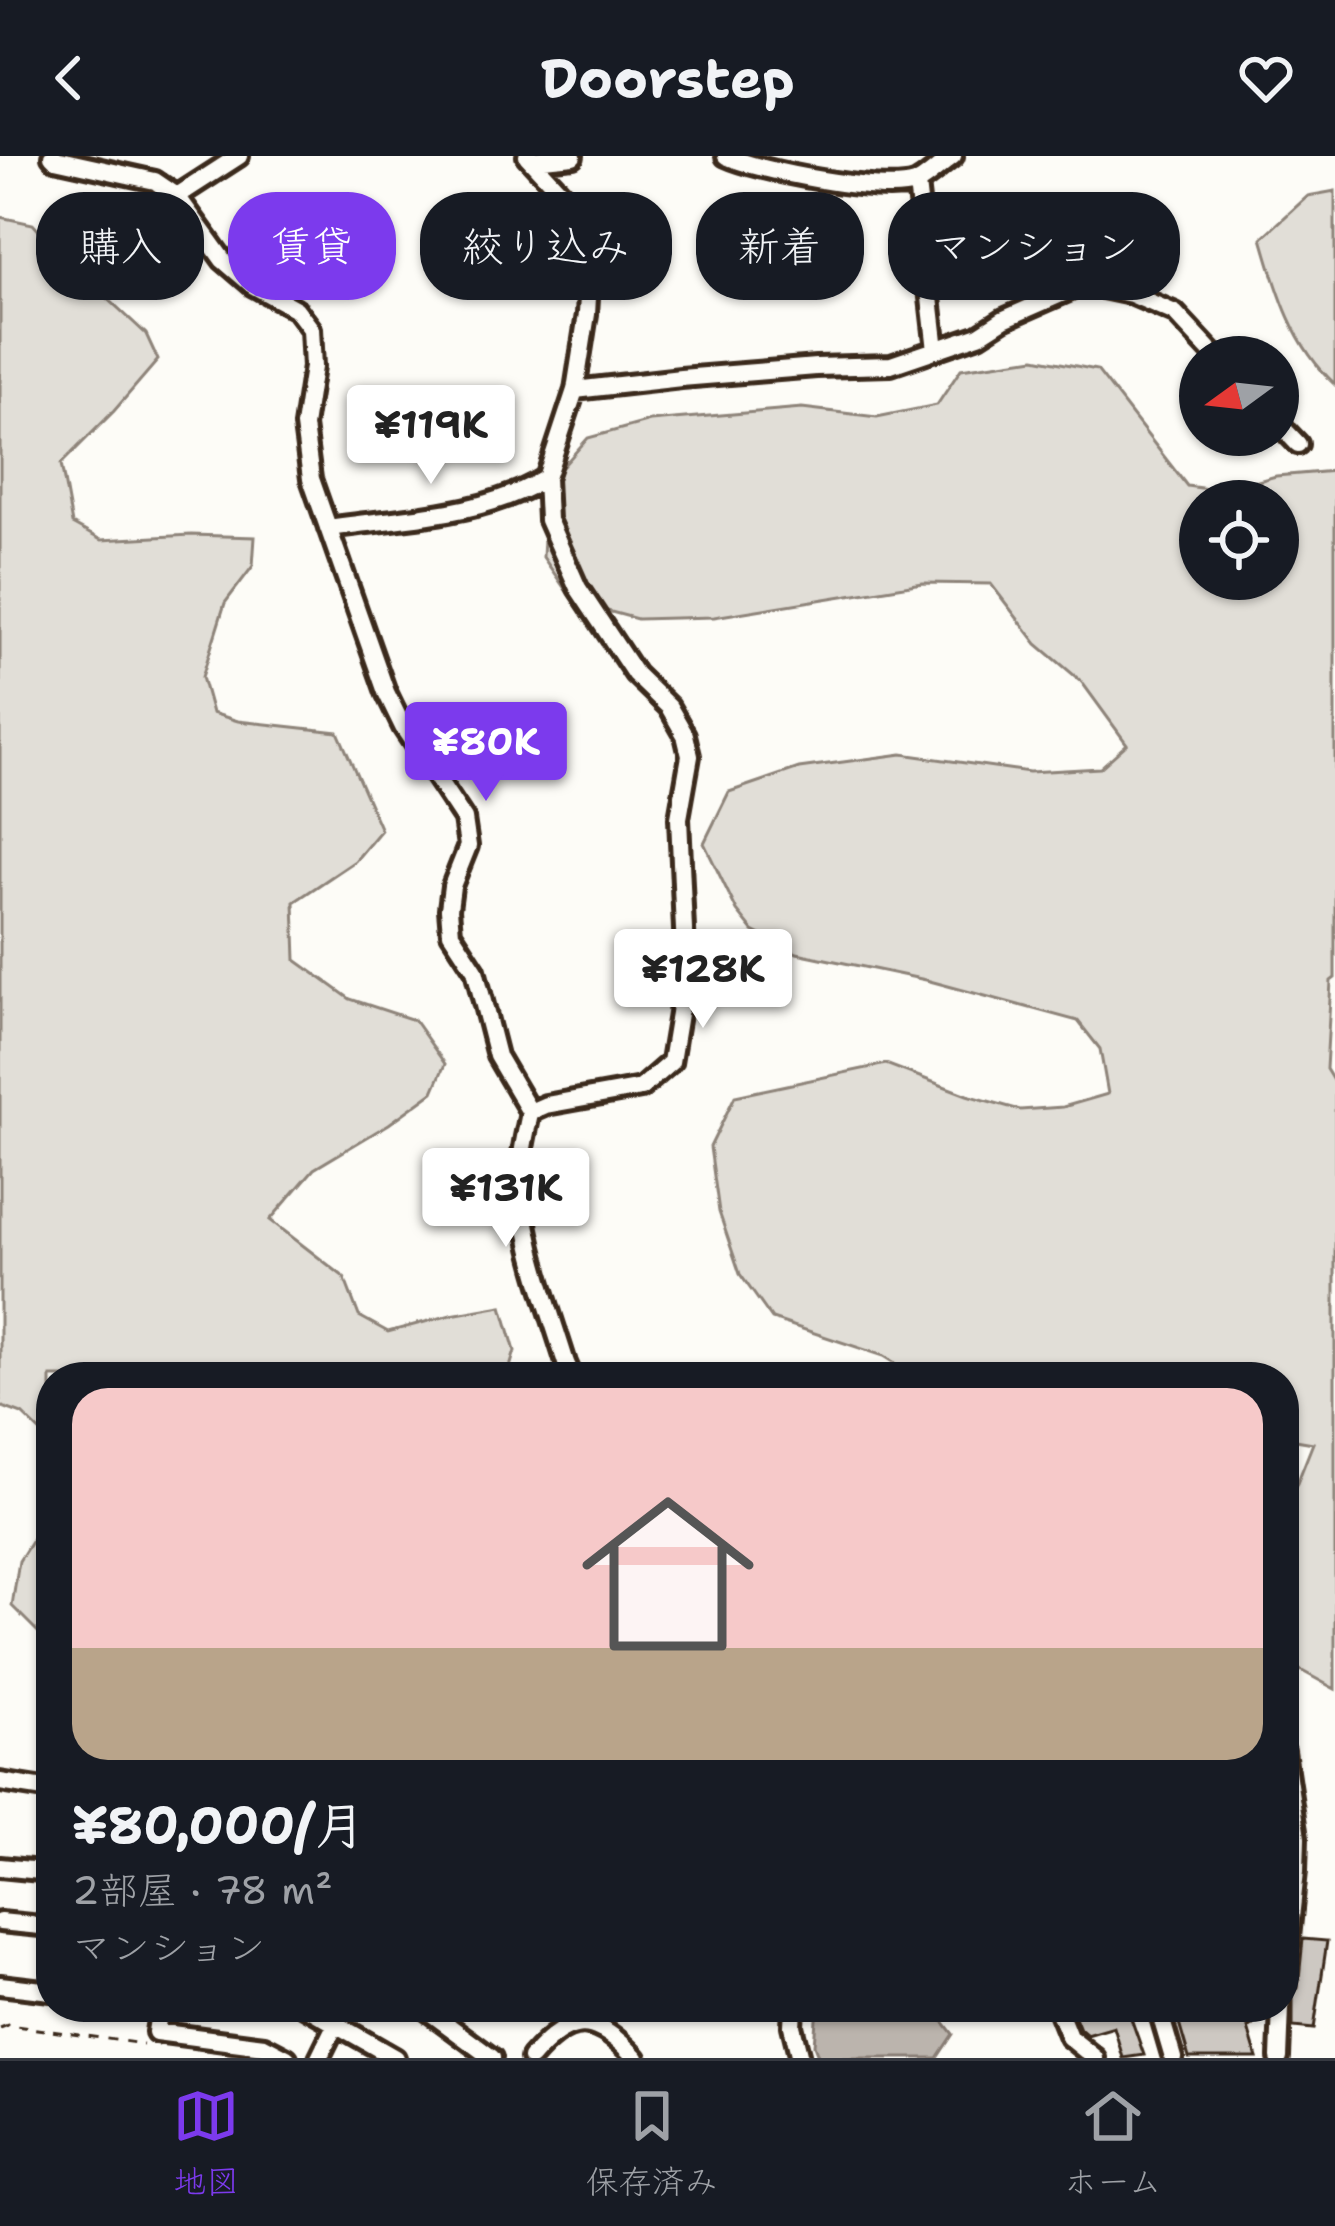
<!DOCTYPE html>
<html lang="ja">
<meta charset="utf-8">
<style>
body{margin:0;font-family:"Shantell Sans","Klee One",sans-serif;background:#20242c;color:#f1f3f6;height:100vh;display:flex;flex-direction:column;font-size:45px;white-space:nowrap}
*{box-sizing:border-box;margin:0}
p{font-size:39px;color:#9ea1a6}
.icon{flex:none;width:66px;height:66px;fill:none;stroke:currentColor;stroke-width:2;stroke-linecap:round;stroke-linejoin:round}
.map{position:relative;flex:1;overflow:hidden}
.sheet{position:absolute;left:36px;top:1206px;width:1263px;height:660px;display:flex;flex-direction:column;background:#171b24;border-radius:48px;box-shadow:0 3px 9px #0004}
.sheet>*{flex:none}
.guide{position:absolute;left:36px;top:36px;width:1263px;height:108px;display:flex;gap:24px}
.needle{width:78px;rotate:255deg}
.fabs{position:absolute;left:1179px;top:180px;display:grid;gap:24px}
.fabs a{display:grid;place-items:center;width:120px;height:120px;border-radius:50%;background:#171b24;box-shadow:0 3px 9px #0004;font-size:60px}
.price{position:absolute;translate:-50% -102px;padding:0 27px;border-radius:12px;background:#fff;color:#222;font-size:39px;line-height:78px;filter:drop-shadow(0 3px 6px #0008)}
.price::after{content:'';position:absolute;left:50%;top:72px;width:36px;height:27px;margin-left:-18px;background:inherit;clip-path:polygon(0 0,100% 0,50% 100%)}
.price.active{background:#7c3aed;color:#fff}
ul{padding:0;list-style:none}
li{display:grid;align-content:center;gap:24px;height:636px;padding:0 36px}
li span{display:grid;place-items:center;height:372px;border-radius:36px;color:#555}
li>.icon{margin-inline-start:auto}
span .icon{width:216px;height:216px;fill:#fffc;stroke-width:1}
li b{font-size:51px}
.chip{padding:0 42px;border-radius:48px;background:#171b24;box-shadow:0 3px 9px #0004;font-size:42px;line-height:108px}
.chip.active{background:#7c3aed;color:#fff}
header{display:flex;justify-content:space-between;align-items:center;height:156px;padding:0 36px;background:#171b24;font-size:54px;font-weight:700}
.tab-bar{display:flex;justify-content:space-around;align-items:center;height:168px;border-top:3px solid #363941;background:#171b24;font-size:33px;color:#9ea1a6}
.tab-bar a{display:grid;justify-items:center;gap:6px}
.tab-bar .active{color:#7c3aed}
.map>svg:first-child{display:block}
.green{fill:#e1ded7;stroke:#8e847a;stroke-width:3;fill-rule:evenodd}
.water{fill:#bbb4ad;stroke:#887d74;stroke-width:3}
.building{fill:#cdc8c2;stroke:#3b2a1e;stroke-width:3}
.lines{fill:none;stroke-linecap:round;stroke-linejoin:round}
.minor-casing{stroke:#3b2a1e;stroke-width:26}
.path{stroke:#3b2a1e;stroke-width:3;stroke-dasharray:9 9;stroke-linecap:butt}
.minor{stroke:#fdfcf7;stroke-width:16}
</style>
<header><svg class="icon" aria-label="back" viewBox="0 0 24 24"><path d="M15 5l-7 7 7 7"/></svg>Doorstep<svg class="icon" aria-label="heart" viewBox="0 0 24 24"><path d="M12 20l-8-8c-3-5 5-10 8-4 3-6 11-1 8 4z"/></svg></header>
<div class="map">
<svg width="1335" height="1902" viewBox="0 0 1335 1902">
<rect width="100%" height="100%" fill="#fdfcf7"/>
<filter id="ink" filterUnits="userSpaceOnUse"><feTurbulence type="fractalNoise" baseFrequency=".00833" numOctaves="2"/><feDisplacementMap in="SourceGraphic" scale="24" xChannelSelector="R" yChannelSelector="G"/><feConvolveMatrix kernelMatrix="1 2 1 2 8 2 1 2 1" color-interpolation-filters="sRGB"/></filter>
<g filter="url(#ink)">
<path class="green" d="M 1335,35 L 1335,228 C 1293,190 1277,135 1262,82 L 1308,40 Z
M 0,61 L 33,68 L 61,99 L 146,178 L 158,204 L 114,255 L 61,308 L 72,368 L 101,384 L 191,379 L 255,381 L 253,410 L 225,447 L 202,521 L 212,557 L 238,565 L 338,576 L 381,674 L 355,705 L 294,746 L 296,804 L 350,843 L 414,864 L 445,908 L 433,936 L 389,968 L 314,1013 L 270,1064 L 344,1121 L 359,1160 L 388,1176 L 451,1159 L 502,1150 L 515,1195 L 507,1221 L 51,1221 L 51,1286 L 22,1258 L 0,1250 Z
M 1035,202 L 1097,214 L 1187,330 L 1222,335 L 1276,320 L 1335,315 L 1335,822 L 1331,825 L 1326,913 L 1335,928 L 1335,1533 L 1293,1510 L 1284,1492 L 1284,1360 L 1313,1287 L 1284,1282 L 1284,1221 L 918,1221 L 884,1200 L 772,1163 L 740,1118 L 719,1056 L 710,991 L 735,940 L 886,908 L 967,939 L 1020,954 L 1063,951 L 1108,938 L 1100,893 L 1078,865 L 926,824 L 797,797 L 753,775 L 737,755 L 704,687 L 729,636 L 799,612 L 902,598 L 1029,616 L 1100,612 L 1127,588 L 1081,525 L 1037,488 L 991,428 L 923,427 L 714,461 L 637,463 L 574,446 L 543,401 L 547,328 L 588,282 L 650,265 L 802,252 L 877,261 L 937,249 L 961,213 ZM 1200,345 L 1278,345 L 1278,423 L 1200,423 Z
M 51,1354 L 51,1489 L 12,1450 L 19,1405 Z"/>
<path class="water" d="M 817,1851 L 932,1851 L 953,1878 L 937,1902 L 819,1902 L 814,1889 Z"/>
<path class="building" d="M 1303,1783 L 1327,1785 L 1314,1873 L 1293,1871 L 1293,1838 L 1298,1832 Z
M 1078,1851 L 1127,1851 L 1144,1899 L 1123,1902 L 1114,1871 L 1087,1879 L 1080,1873 L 1073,1856 L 1072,1853 Z
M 1187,1851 L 1248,1851 L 1253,1870 L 1248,1872 L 1257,1902 L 1189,1902 L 1175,1854 Z"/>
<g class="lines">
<defs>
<path id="minor" d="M 52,0 L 55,3 L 155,25 L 177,40 L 223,104 L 252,129 L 296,153 L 311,173 L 313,211 L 304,270 L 311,323 L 386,536 L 403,571 L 464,663 L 468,690 L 452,730 L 449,753 L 451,777 L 475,814 L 497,900 L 530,956 C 527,974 521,994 521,1012 C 520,1078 547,1145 566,1207 L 572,1221
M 527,0 L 565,41 L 577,63 L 590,107 L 587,158 L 575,234 L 546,322 L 548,364 L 578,432 L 635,518 L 669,551 L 685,579 L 690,600 L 679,662 L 685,796 L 679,858 L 671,906 L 641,932 L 546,949 L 530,956
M 726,0 C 758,15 882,39 915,28 C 924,25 943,7 953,0
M 533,4 L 573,0
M 917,28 L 936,194
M 177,40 L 239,0
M 575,234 L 681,222 L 816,211 L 891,209 L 979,179 L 1004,163 L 1075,132 L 1098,131 L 1131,138 L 1175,157 L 1216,201
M 1278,267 L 1298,288
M 328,372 C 402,361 481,361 546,322
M 1284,1595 L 1297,1682 L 1284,1686
M 0,1626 L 51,1634
M 0,1711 L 51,1716
M 0,1766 L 51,1771
M 0,1829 L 51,1835
M 1284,1829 L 1296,1715 L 1297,1682
M 160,1851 L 156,1876 L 264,1890 L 287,1902
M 306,1851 L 395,1902
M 423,1851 L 492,1902
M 793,1851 L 792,1870 L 800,1902
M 1057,1851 L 1069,1881 L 1095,1902
M 1158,1851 L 1173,1902
M 319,1902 L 344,1851
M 531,1902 C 571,1855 596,1859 636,1902
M 1279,1902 L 1281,1851"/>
</defs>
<use href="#minor" class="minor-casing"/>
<path class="path" d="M 0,1872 L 8,1869 L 143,1888"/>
<use href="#minor" class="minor"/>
</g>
</g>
</svg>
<div class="fabs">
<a><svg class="needle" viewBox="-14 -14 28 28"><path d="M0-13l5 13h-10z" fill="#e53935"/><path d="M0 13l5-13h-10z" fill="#9ea1a6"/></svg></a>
<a><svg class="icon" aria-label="locate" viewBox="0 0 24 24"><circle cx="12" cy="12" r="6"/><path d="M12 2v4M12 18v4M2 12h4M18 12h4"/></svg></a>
</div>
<b class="price" style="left:431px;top:331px">¥119K</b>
<b class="price active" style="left:486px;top:648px">¥80K</b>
<b class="price" style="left:703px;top:875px">¥128K</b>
<b class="price" style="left:506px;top:1094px">¥131K</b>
<div class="guide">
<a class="chip">購入</a>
<a class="chip active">賃貸</a>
<a class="chip">絞り込み</a>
<a class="chip">新着</a>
<a class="chip">マンション</a>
</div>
<section class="sheet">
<ul>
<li><span style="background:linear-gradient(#f6c9c9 70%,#b9a48a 0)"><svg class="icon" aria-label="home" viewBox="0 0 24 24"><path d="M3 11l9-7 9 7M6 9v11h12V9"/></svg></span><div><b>¥80,000/月</b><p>2部屋 · 78 m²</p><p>マンション</p></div></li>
</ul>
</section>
</div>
<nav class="tab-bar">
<a class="active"><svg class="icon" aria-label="map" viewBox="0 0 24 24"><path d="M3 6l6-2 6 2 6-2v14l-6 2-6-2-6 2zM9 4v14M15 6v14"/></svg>地図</a>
<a><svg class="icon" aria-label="saved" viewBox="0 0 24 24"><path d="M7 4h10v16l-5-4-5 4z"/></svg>保存済み</a>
<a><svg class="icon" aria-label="home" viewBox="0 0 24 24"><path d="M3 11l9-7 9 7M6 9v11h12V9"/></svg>ホーム</a>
</nav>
